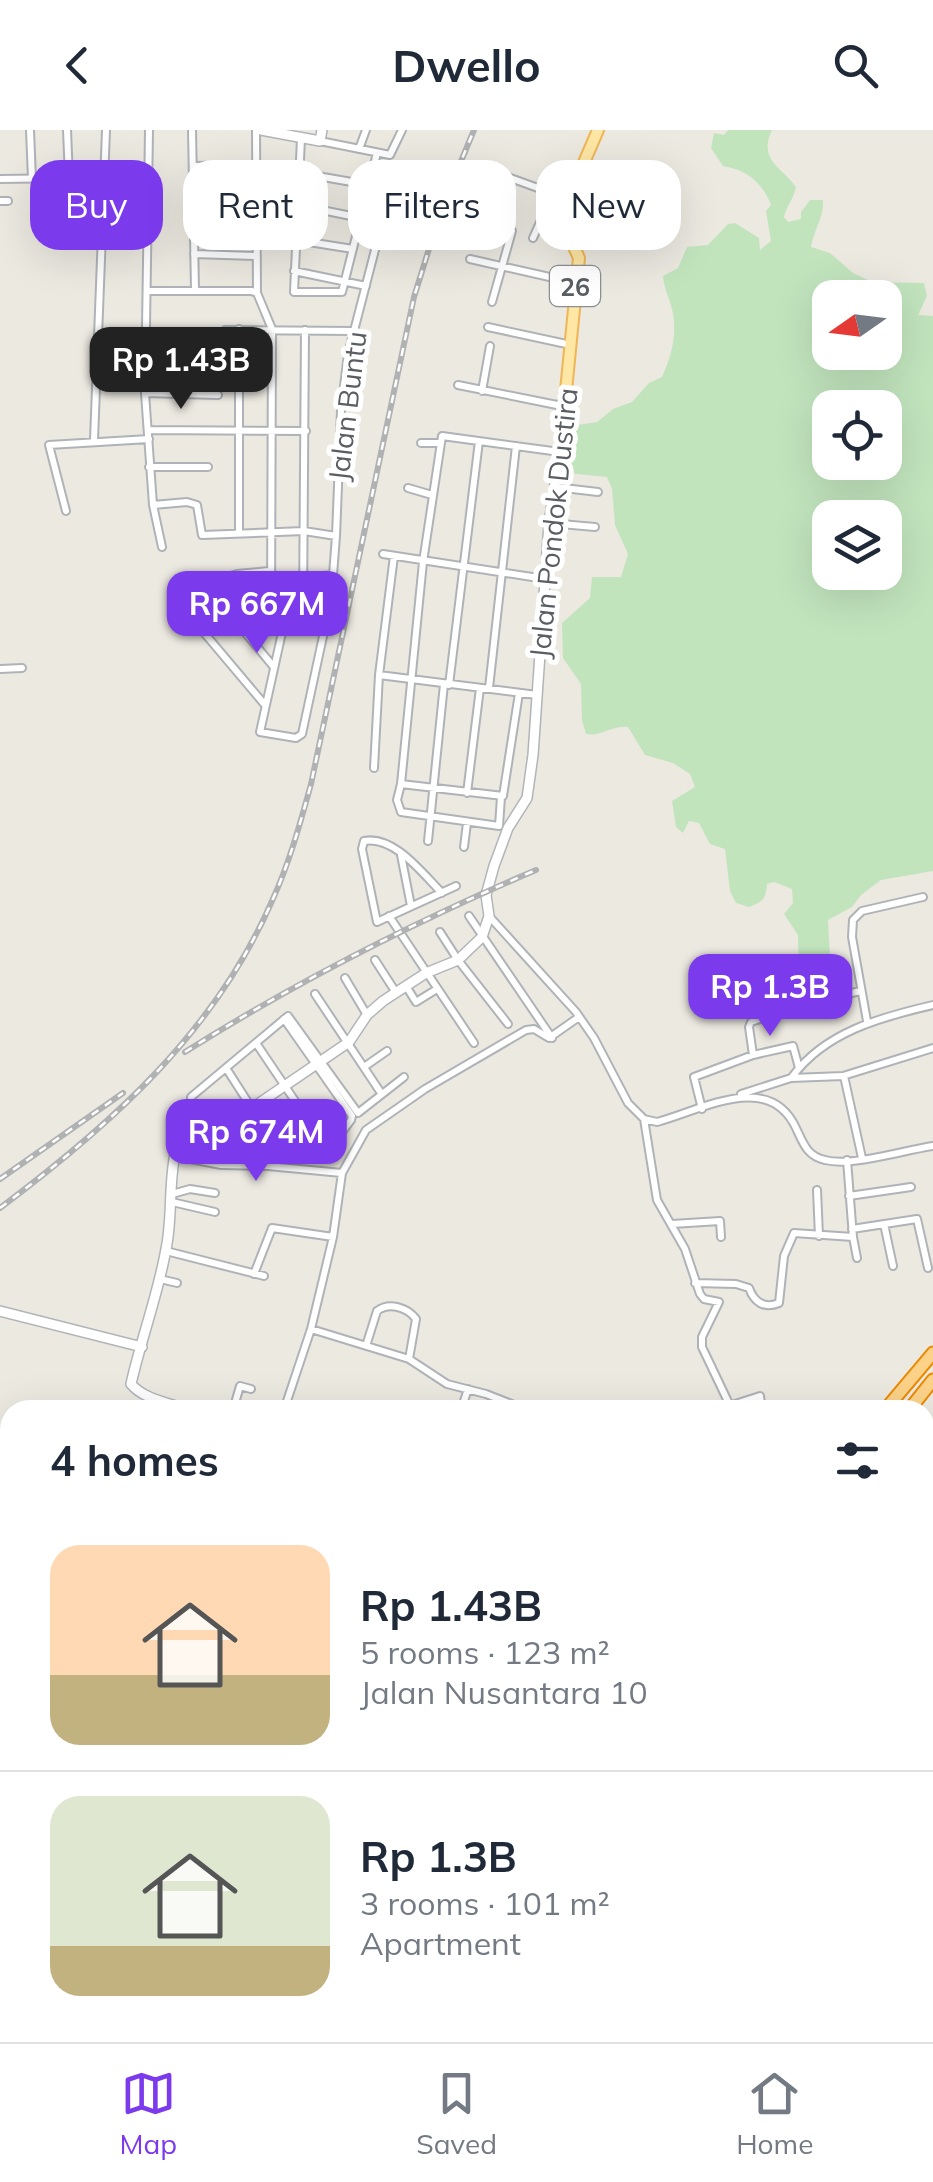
<!DOCTYPE html>
<meta charset="utf-8">
<style>
body{margin:0;font-family:Mulish,sans-serif;background:#f6f6f7;color:#1f2937;height:100vh;display:flex;flex-direction:column;font-size:38px;white-space:nowrap}
*{box-sizing:border-box;margin:0}
p{font-size:32px;color:#747a83}
.icon{flex:none;width:55px;height:55px;fill:none;stroke:currentColor;stroke-width:2;stroke-linecap:round;stroke-linejoin:round}
.map{position:relative;flex:1;overflow:hidden}
.details{position:absolute;left:0px;top:1270px;width:935px;height:642px;display:flex;flex-direction:column;background:#fff;border-radius:30px 30px 0 0;box-shadow:0 10px 40px #0002}
.details>*{flex:none}
.top-card{position:absolute;left:30px;top:30px;width:875px;height:90px;display:flex;gap:20px}
.needle{width:65px;rotate:256deg}
.buttons{position:absolute;left:812px;top:150px;display:grid;gap:20px}
.buttons a{display:grid;place-items:center;width:90px;height:90px;border-radius:20px;background:#fff;box-shadow:0 10px 40px #0002;font-size:50px}
.price{position:absolute;translate:-50% -85px;padding:0 22px;border-radius:20px;background:#7c3aed;color:#fff;font-size:32px;line-height:65px;filter:drop-shadow(0 2px 5px #0008)}
.price::after{content:'';position:absolute;left:50%;top:60px;width:30px;height:22px;margin-left:-15px;background:inherit;clip-path:polygon(0 0,100% 0,50% 100%)}
.price.on{background:#222;color:#fff}
ul{padding:0;list-style:none}
li{display:flex;align-items:center;gap:30px;height:250px;padding:0 50px}
li+li{border-top:2px solid #e0e1e3}
li span{display:grid;place-items:center;flex:none;width:280px;height:200px;border-radius:30px;color:#555}
li>.icon{margin-inline-start:auto}
span .icon{width:120px;height:120px;fill:#fffc;stroke-width:1}
li b{font-size:42px}
h2{display:flex;justify-content:space-between;align-items:center;height:120px;padding:0 50px;font-size:42px}
.tag{padding:0 35px;border-radius:30px;background:#fff;box-shadow:0 10px 40px #0002;font-size:35px;line-height:90px}
.tag.on{background:#7c3aed;color:#fff}
header{display:flex;justify-content:space-between;align-items:center;height:130px;padding:0 50px;background:#fff;font-size:45px;font-weight:700}
.tabs{display:flex;justify-content:space-around;align-items:center;height:140px;border-top:2px solid #e0e1e3;background:#fff;font-size:28px;color:#747a83}
.tabs a{display:grid;justify-items:center;gap:5px}
.tabs .on{color:#7c3aed}
.map>svg:first-child{display:block}
.green{fill:#c1e4bd;fill-rule:evenodd}
.lines{fill:none;stroke-linecap:round;stroke-linejoin:round}
.street-casing{stroke:#afb3b7;stroke-width:10}
.secondary-casing{stroke:#b1b5b9;stroke-width:12}
.primary-casing{stroke:#f0b557;stroke-width:14}
.highway-casing{stroke:#eb8a02;stroke-width:15}
.street{stroke:#fff;stroke-width:6}
.secondary{stroke:#fff;stroke-width:9}
.primary{stroke:#fee6a4;stroke-width:10}
.highway{stroke:#fcd289;stroke-width:11}
.rail-casing{stroke:#b0b1b2;stroke-width:6}
.rail{stroke:#fff;stroke-width:2.5;stroke-dasharray:8;stroke-linecap:butt}
.labels{text-anchor:middle;dominant-baseline:central;stroke-width:10;stroke-linejoin:round;paint-order:stroke}
.shield{fill:#fff;stroke:#8c8e91;stroke-width:2.5}
.shield-label{font-size:25px;font-weight:bold;fill:#5a5e62}
.street-label{font-size:28px;fill:#5a5e62;stroke:#fff}
</style>
<header><svg class="icon" aria-label="back" viewBox="0 0 24 24"><path d="M15 5l-7 7 7 7"/></svg>Dwello<svg class="icon" aria-label="search" viewBox="0 0 24 24"><circle cx="10" cy="10" r="6"/><path d="M15 15l6 6"/></svg></header>
<div class="map">
<svg width="933" height="1912" viewBox="0 0 933 1912">
<rect width="100%" height="100%" fill="#ece9e1"/>
<path class="green" d="M 728,0 L 772,0 C 757,30 784,39 796,57 C 794,68 786,77 784,87 L 788,92 L 801,89 L 801,82 L 810,70 L 823,70 C 824,88 814,99 811,117 L 830,123 L 853,143 L 872,152 L 924,153 L 927,166 L 918,185 L 933,186 L 933,741 L 881,750 L 861,765 L 852,777 L 828,790 L 831,847 L 812,853 L 799,846 L 798,805 L 784,784 L 793,773 L 792,759 L 774,752 L 767,754 C 766,769 763,772 749,777 L 736,773 L 730,761 L 725,719 L 710,714 L 699,693 L 689,691 L 683,703 L 676,697 L 672,671 L 695,657 L 690,644 L 673,633 L 645,625 L 628,597 C 613,595 600,607 586,604 L 582,590 L 581,554 L 563,528 L 562,493 L 590,468 L 592,447 L 621,447 L 628,424 L 615,395 L 612,359 L 607,347 L 567,343 L 567,302 L 571,296 L 597,292 L 613,279 L 632,272 L 649,253 L 662,247 C 671,226 677,207 673,184 C 671,171 664,160 663,146 L 678,138 L 687,117 L 708,115 L 728,94 L 735,93 L 759,108 L 760,120 L 771,111 L 766,81 L 771,75 C 762,52 747,40 723,36 L 711,18 L 714,3 L 724,5 ZM 830,168 L 885,168 L 885,222 L 830,222 ZM 830,278 L 885,278 L 885,332 L 830,332 ZM 830,388 L 885,388 L 885,442 L 830,442 Z"/>
<g class="lines">
<defs>
<path id="street" d="M 30,0 L 32,49
M 67,0 L 69,48
M 149,0 L 145,263 L 153,375 L 162,417
M 192,0 L 195,160
M 256,0 L 257,163
M 301,8 L 294,162 L 342,162 L 377,23
M 320,11 L 390,25 L 402,0
M 359,19 L 366,0
M 193,36 L 257,35
M 300,43 L 369,55
M 0,49 L 148,47
M 0,71 L 8,71
M 493,71 L 505,46 L 568,69
M 195,74 L 257,73
M 297,75 L 361,88
M 58,96 L 74,93 L 76,84 L 103,83
M 533,108 L 542,88 L 563,94
M 194,110 L 256,111
M 296,110 L 353,119
M 194,124 L 255,126
M 470,129 L 576,153
M 294,141 L 366,156
M 149,161 L 252,161 L 257,163 L 272,199 L 271,480
M 492,172 L 512,101
M 488,197 L 571,215
M 239,199 L 239,402
M 225,200 L 354,201
M 305,200 L 303,479 L 289,485 L 283,498 L 260,602 L 296,608 L 302,604 L 325,497
M 144,228 L 220,228
M 458,255 L 557,275 L 563,273
M 482,261 L 490,216
M 145,263 L 218,265
M 148,300 L 306,301
M 94,310 L 106,0
M 421,313 L 439,313
M 149,337 L 208,337
M 555,357 L 598,362
M 408,358 L 432,365
M 153,375 L 187,372 L 197,375 L 202,405 L 304,401 L 336,406 L 341,280 L 348,224 L 376,116
M 66,381 L 49,315 L 149,309
M 549,393 L 595,397
M 383,424 L 545,449
M 237,444 L 282,497
M 322,446 L 333,445 L 336,406
M 204,453 L 273,536
M 0,539 L 22,538
M 379,545 L 537,565
M 449,555 L 479,311
M 489,558 L 516,316
M 519,563 L 503,666 L 401,654 L 423,432 L 442,306 L 560,322
M 265,575 L 174,467 L 176,464 L 237,444 L 269,441
M 374,638 L 379,545 L 394,426
M 401,654 L 397,670 L 401,682 L 499,696 L 501,667
M 467,663 L 480,558
M 428,711 L 444,554
M 464,717 L 467,693
M 401,725 L 411,776
M 442,763 C 422,743 394,705 364,711 L 362,719 L 377,792 L 456,756
M 389,786 L 474,913
M 469,786 L 552,908
M 489,786 L 576,882 L 594,908 L 628,973 L 644,989 L 657,992 C 702,980 769,940 796,998 C 803,1013 807,1026 825,1030 C 852,1037 904,1020 933,1016
M 440,802 L 458,830 L 508,894
M 375,830 L 395,861
M 345,848 L 367,885
M 406,856 L 416,872 L 437,859
M 315,864 L 381,963
M 867,891 L 852,807 L 853,790 L 862,781 L 923,767
M 256,913 L 328,1020
M 753,925 L 793,916 L 799,938
M 364,937 L 387,921
M 226,938 L 276,1016
M 844,946 L 862,1028
M 792,947 C 825,902 881,887 933,875
M 741,964 L 791,948 L 843,946 L 933,918
M 702,979 L 694,947 L 753,925 L 749,897 L 751,892 L 813,871 L 861,861
M 644,989 L 657,1070 L 685,1119 L 700,1164 L 704,1169 L 719,1172 L 702,1207 L 702,1217 L 732,1280
M 193,1006 L 191,967 L 288,886 L 358,983 L 404,947
M 208,1008 L 322,1022 L 331,1017 L 351,990 L 352,986 L 284,889
M 175,1026 L 221,1035 L 268,1036 L 342,1043
M 817,1060 L 819,1106
M 172,1064 L 190,1059 L 215,1063
M 849,1066 L 911,1057
M 172,1072 L 215,1082
M 672,1094 L 720,1091 L 721,1107
M 884,1094 L 893,1136
M 852,1099 L 917,1089 L 928,1138
M 853,1107 L 857,1128
M 166,1121 L 264,1146
M 254,1144 L 272,1098 L 333,1107
M 160,1149 L 177,1153
M 695,1153 L 736,1154 L 749,1158 C 754,1172 764,1179 779,1173 L 784,1126 L 794,1103 L 853,1107 L 847,1030
M 311,1199 L 409,1229 L 447,1254 L 486,1264 L 527,1280
M 366,1216 L 377,1181 C 389,1172 407,1177 416,1189 L 409,1229
M 732,1275 L 760,1266 L 762,1280
M 233,1280 L 240,1256 L 251,1259
M 284,1280 L 311,1199 L 333,1107 L 342,1043 L 366,1000 L 425,959 L 526,900 L 534,899 L 549,908 L 579,887
M 461,1280 L 468,1259
M 925,1475 L 933,1466
M 925,1520 L 925,1529
M 0,1658 L 10,1660
M 0,1708 L 10,1667
M 925,1732 L 933,1733
M 0,1832 L 10,1801
M 110,1911 L 113,1902
M 215,1912 L 216,1902
M 240,1912 L 242,1906 L 290,1909"/>
<path id="secondary" d="M 261,0 L 320,11 L 322,0
M 0,1181 L 142,1217
M 188,1280 C 169,1273 143,1269 131,1254 C 141,1209 158,1165 166,1119 C 173,1086 168,1052 176,1019 L 193,1006 L 208,1008 L 349,912 L 367,885 L 383,871 L 426,843 L 458,830 L 482,807 L 489,786 L 486,765 L 494,736 L 508,698 L 527,668 L 533,625 L 549,393 L 560,322
M 719,1902 L 727,1912
M 525,1912 L 537,1902
M 932,1912 L 933,1903"/>
<path id="primary" d="M 560,322 L 579,128 L 564,95 L 564,79 L 598,0"/>
<path id="highway" d="M 885,1280 L 933,1223
M 909,1280 L 933,1250
M 379,1912 L 386,1902
M 402,1912 L 410,1902"/>
</defs>
<use href="#street" class="street-casing"/>
<use href="#secondary" class="secondary-casing"/>
<use href="#primary" class="primary-casing"/>
<use href="#highway" class="highway-casing"/>
<use href="#street" class="street"/>
<use href="#secondary" class="secondary"/>
<use href="#primary" class="primary"/>
<use href="#highway" class="highway"/>
<defs>
<path id="rail" d="M 185,922 C 298,851 414,792 536,740
M 0,1049 L 123,963
M 0,1078 C 112,994 215,902 272,771 C 289,734 300,694 311,654 L 414,167 L 442,77 L 474,0"/>
</defs>
<use href="#rail" class="rail-casing"/>
<use href="#rail" class="rail"/>
</g>
<g class="labels">
<rect class="shield" x="550" y="136" width="50" height="40" rx="8"/>
<g class="shield-label">
<text x="575" y="156">26</text>
</g>
<g class="street-label">
<text transform="translate(347 276) rotate(-83)">Jalan Buntu</text>
<text transform="translate(553 393) rotate(-84)">Jalan Pondok Dustira</text>
</g>
</g>
</svg>
<div class="buttons">
<a><svg class="needle" viewBox="-14 -14 28 28"><path d="M0-13l5 13h-10z" fill="#e53935"/><path d="M0 13l5-13h-10z" fill="#747a83"/></svg></a>
<a><svg class="icon" aria-label="locate" viewBox="0 0 24 24"><circle cx="12" cy="12" r="6"/><path d="M12 2v4M12 18v4M2 12h4M18 12h4"/></svg></a>
<a><svg class="icon" aria-label="layers" viewBox="0 0 24 24"><path d="M12 4l9 5-9 5-9-5zM3 14l9 5 9-5"/></svg></a>
</div>
<b class="price on" style="left:181px;top:282px">Rp 1.43B</b>
<b class="price" style="left:257px;top:526px">Rp 667M</b>
<b class="price" style="left:770px;top:909px">Rp 1.3B</b>
<b class="price" style="left:256px;top:1054px">Rp 674M</b>
<div class="top-card">
<a class="tag on">Buy</a>
<a class="tag">Rent</a>
<a class="tag">Filters</a>
<a class="tag">New</a>
</div>
<section class="details">
<h2>4 homes<svg class="icon" aria-label="filters" viewBox="0 0 24 24"><path d="M4 7h16M4 17h16"/><circle cx="9" cy="7" r="2"/><circle cx="15" cy="17" r="2"/></svg></h2>
<ul>
<li><span style="background:linear-gradient(#ffd9b3 65%,#c2b280 0)"><svg class="icon" aria-label="home" viewBox="0 0 24 24"><path d="M3 11l9-7 9 7M6 9v11h12V9"/></svg></span><div><b>Rp 1.43B</b><p>5 rooms · 123 m²</p><p>Jalan Nusantara 10</p></div></li>
<li><span style="background:linear-gradient(#dfe7d0 75%,#c2b280 0)"><svg class="icon" aria-label="home" viewBox="0 0 24 24"><path d="M3 11l9-7 9 7M6 9v11h12V9"/></svg></span><div><b>Rp 1.3B</b><p>3 rooms · 101 m²</p><p>Apartment</p></div></li>
</ul>
</section>
</div>
<nav class="tabs">
<a class="on"><svg class="icon" aria-label="map" viewBox="0 0 24 24"><path d="M3 6l6-2 6 2 6-2v14l-6 2-6-2-6 2zM9 4v14M15 6v14"/></svg>Map</a>
<a><svg class="icon" aria-label="saved" viewBox="0 0 24 24"><path d="M7 4h10v16l-5-4-5 4z"/></svg>Saved</a>
<a><svg class="icon" aria-label="home" viewBox="0 0 24 24"><path d="M3 11l9-7 9 7M6 9v11h12V9"/></svg>Home</a>
</nav>
